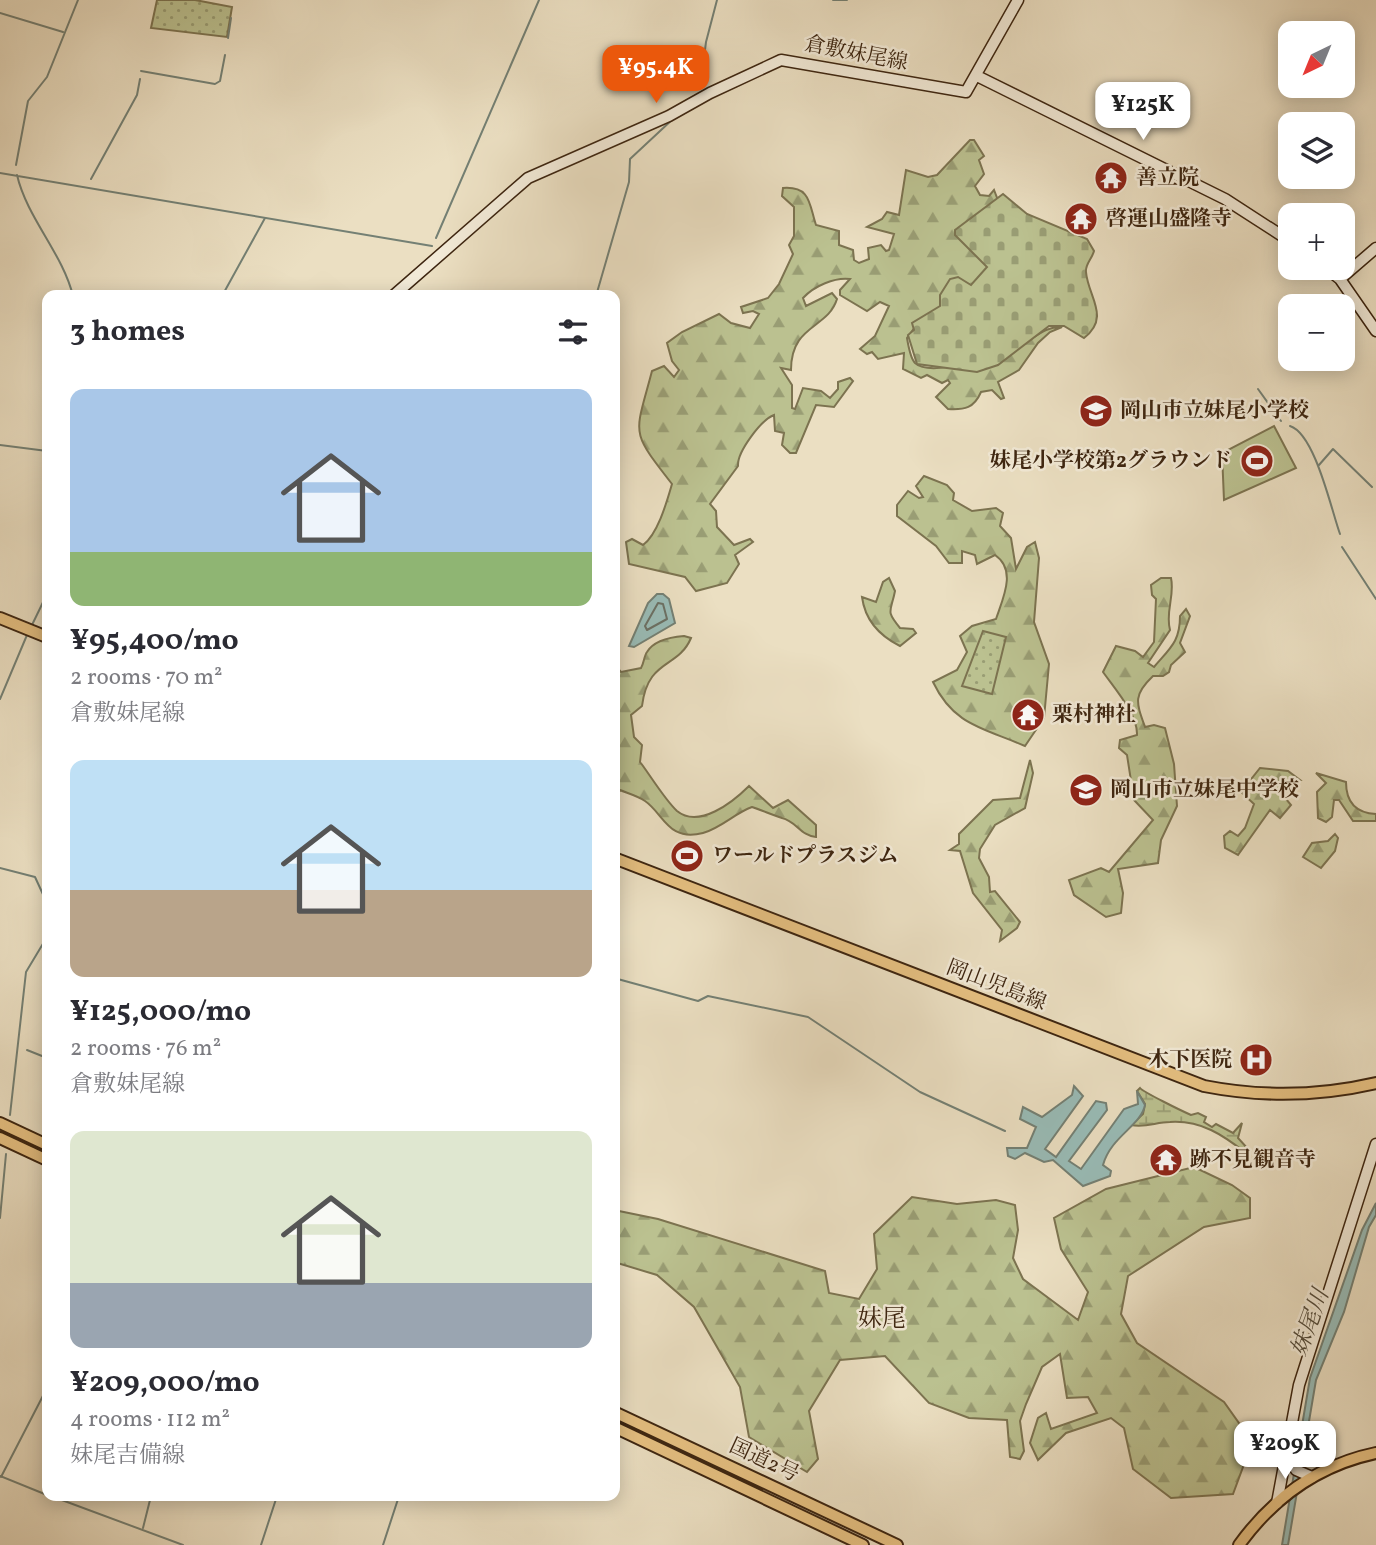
<!DOCTYPE html>
<meta charset="utf-8">
<style>
body{margin:0;font-family:Vollkorn,"Noto Serif JP",serif;background:#f7f7f7;color:#2b2b33;height:100vh;display:flex;flex-direction:column;font-size:26px;white-space:nowrap}
*{box-sizing:border-box;margin:0}
p{font-size:23px;color:#7c7c81}
.icon{flex:none;width:38px;height:38px;fill:none;stroke:currentColor;stroke-width:2;stroke-linecap:round;stroke-linejoin:round}
.map{position:relative;flex:1;overflow:hidden}
.sheet{position:absolute;left:42px;top:290px;width:578px;height:1211px;display:flex;flex-direction:column;background:#fff;border-radius:14px;box-shadow:0 4px 18px #0003}
.sheet>*{flex:none}
.needle{width:46px;rotate:223deg}
.buttons{position:absolute;left:1278px;top:21px;display:grid;gap:14px}
.buttons a{display:grid;place-items:center;width:77px;height:77px;border-radius:14px;background:#fff;box-shadow:0 4px 18px #0003;font-size:35px}
.price{position:absolute;translate:-50% -60px;padding:0 16px;border-radius:14px;background:#fff;color:#222;font-size:23px;line-height:46px;filter:drop-shadow(0 2px 4px #0008)}
.price::after{content:'';position:absolute;left:50%;top:42px;width:21px;height:16px;margin-left:-10px;background:inherit;clip-path:polygon(0 0,100% 0,50% 100%)}
.price.active{background:#ea580c;color:#fff}
ul{padding:0;list-style:none}
li{display:grid;align-content:center;gap:14px;height:371px;padding:0 28px}
li span{display:grid;place-items:center;height:217px;border-radius:14px;color:#555}
li>.icon{margin-inline-start:auto}
span .icon{width:126px;height:126px;fill:#fffc;stroke-width:1}
li b{font-size:30px}
h2{display:flex;justify-content:space-between;align-items:center;height:84px;padding:0 28px;font-size:30px}
.map>svg:first-child{display:block}
.forest{fill:url(#forest-firs);stroke:#7c7350;stroke-width:2}
.wetland{fill:url(#wetland-marsh);stroke:#7c7350;stroke-width:2}
.cemetery{fill:url(#cemetery-stones);stroke:#7c7350;stroke-width:2}
.park{fill:url(#park-dots);stroke:#7c7350;stroke-width:2}
.pitch{fill:#bbc190;stroke:#7c7350;stroke-width:2}
.water{fill:#99bcb7;stroke:#748074;stroke-width:2}
.lines{fill:none;stroke-linecap:round;stroke-linejoin:round}
.shore{stroke:#6b7064;stroke-width:2}
.stream{stroke:#748074;stroke-width:2}
.secondary-casing{stroke:#3d2510;stroke-width:13}
.primary-casing{stroke:#3d2510;stroke-width:14}
.trunk-casing{stroke:#3d2510;stroke-width:14}
.secondary{stroke:#f2ead7;stroke-width:10}
.primary{stroke:#e6c081;stroke-width:10}
.trunk{stroke:#e6c081;stroke-width:10}
.labels{text-anchor:middle;dominant-baseline:central;stroke-width:5;stroke-linejoin:round;paint-order:stroke}
.street-label{font-size:21px;fill:#3d2510;stroke:#f2ead7}
.poi-label{font-size:21px;font-weight:bold;fill:#3d2510;stroke:#f2ead7;text-anchor:start}
.water-label{font-size:23px;font-style:italic;fill:#544b3a;stroke:#f2ead7}
.quarter-label{font-size:24px;fill:#3d2510;stroke:#f2ead7}
</style>
<div class="map">
<svg width="1376" height="1545" viewBox="0 0 1376 1545">
<defs>
<pattern id="forest-firs" width="22" height="20" patternUnits="userSpaceOnUse" patternTransform="scale(1.75)"><rect width="22" height="20" fill="#bbc190"/><path d="M5 1l3.5 6h-7zM16 11l3.5 6h-7z" fill="#999d74"/></pattern>
<pattern id="wetland-marsh" width="20" height="14" patternUnits="userSpaceOnUse" patternTransform="scale(1.75)"><rect width="20" height="14" fill="#bbc190"/><path d="M1 5h8M5 5V1M11 12h8M15 12V8" fill="none" stroke="#999d74"/></pattern>
<pattern id="cemetery-stones" width="16" height="16" patternUnits="userSpaceOnUse" patternTransform="scale(1.75)"><rect width="16" height="16" fill="#bbc190"/><path d="M2 7V4a2 2 0 0 1 4 0v3zM10 15v-3a2 2 0 0 1 4 0v3z" fill="#999d74"/></pattern>
<pattern id="park-dots" width="8" height="8" patternUnits="userSpaceOnUse" patternTransform="scale(1.75)"><rect width="8" height="8" fill="#bbc190"/><path d="M2 2h.1M6 6h.1" fill="none" stroke="#999d74" stroke-width="1.8" stroke-linecap="round"/></pattern>
</defs>
<rect width="100%" height="100%" fill="#ebdfc2"/>
<filter id="stains"><feTurbulence type="fractalNoise" baseFrequency=".00286" numOctaves="4"/><feColorMatrix values="0 0 0 0 .2 0 0 0 0 .09 0 0 0 0 .02 0 0 0 .5 -.17"/></filter>
<radialGradient id="worn" r=".72"><stop offset=".6" stop-color="#630" stop-opacity="0"/><stop offset="1" stop-color="#630" stop-opacity=".3"/></radialGradient>
<path class="forest" d="M 970,140 L 974,140 L 984,156 L 979,160 L 984,174 L 975,186 L 980,195 L 989,196 L 994,190 L 999,203 L 996,268 L 918,323 L 907,338 C 908,344 911,359 915,363 C 931,378 994,356 1014,348 C 1032,342 1042,326 1062,327 L 1050,332 L 1038,343 L 1019,370 L 998,382 L 1004,398 L 1001,399 L 992,390 L 981,392 C 974,408 965,410 948,409 L 936,397 L 950,383 L 948,380 L 942,383 L 927,375 L 921,378 L 903,369 L 904,353 L 878,359 L 872,352 L 867,354 L 860,349 L 875,336 L 889,306 L 880,302 L 867,311 L 840,295 L 840,290 L 850,279 C 835,277 814,286 803,298 L 806,306 L 832,293 L 837,299 C 828,329 791,324 791,370 L 781,368 L 792,385 L 792,408 L 795,409 L 803,388 L 821,391 L 830,398 L 838,389 L 838,382 L 850,378 L 853,381 L 834,407 L 816,405 L 796,453 L 790,453 L 782,445 L 784,433 L 775,431 L 774,415 C 761,420 737,452 738,466 L 710,504 L 716,511 L 717,527 L 734,545 L 750,539 L 753,542 L 735,555 L 739,564 L 727,583 L 696,591 L 685,577 L 629,564 L 626,542 L 632,539 L 643,545 C 658,534 667,501 672,484 C 629,429 635,436 652,371 L 664,366 L 674,377 L 679,370 L 672,361 L 667,343 L 682,332 L 719,314 L 731,323 L 750,328 L 759,314 L 753,311 L 743,313 L 741,307 L 768,298 L 779,284 L 793,254 L 789,245 L 794,236 L 794,207 L 782,196 L 783,188 C 811,186 809,204 816,225 L 839,231 L 839,245 L 853,250 L 854,260 L 859,263 L 869,259 L 868,248 L 881,245 L 886,251 L 889,250 L 894,234 L 867,227 L 882,219 L 887,212 L 899,215 L 906,170 L 928,177 L 937,175 Z
M 924,476 L 947,485 L 954,493 L 953,500 L 972,511 L 996,508 L 1003,513 L 1000,526 L 1011,538 L 1016,569 L 1027,547 L 1035,542 L 1039,558 L 1034,622 L 1049,664 L 1044,718 L 1025,746 C 984,728 954,726 933,682 L 957,670 L 967,652 L 960,636 L 972,626 L 996,619 C 1003,598 1017,570 995,555 L 977,564 L 975,555 L 962,551 L 962,563 L 949,563 L 936,546 L 897,516 L 897,505 L 908,491 L 919,498 L 923,497 L 916,486 Z
M 889,578 L 895,591 C 891,612 885,610 900,628 L 913,629 L 916,633 L 900,646 C 880,636 865,620 862,597 L 876,602 L 883,582 Z
M 1161,578 L 1171,578 C 1175,596 1165,612 1170,630 L 1148,663 L 1154,667 C 1170,648 1180,642 1180,616 L 1186,609 L 1190,616 L 1180,643 L 1185,652 L 1171,665 L 1169,672 L 1163,676 L 1153,676 C 1133,695 1136,702 1145,727 L 1154,725 L 1165,728 L 1174,764 L 1177,806 L 1161,840 L 1158,863 L 1118,869 L 1123,893 L 1121,913 L 1106,917 L 1074,895 L 1069,880 L 1101,868 L 1109,872 L 1153,820 L 1134,800 L 1127,755 L 1119,748 L 1120,740 L 1137,735 C 1138,715 1115,689 1103,672 L 1116,646 L 1135,651 L 1143,657 L 1154,642 L 1156,599 L 1152,595 L 1151,585 Z
M 684,636 L 691,638 C 678,669 648,658 642,706 L 631,715 L 634,737 L 642,745 L 640,762 C 650,775 665,800 677,811 C 699,829 733,802 749,786 L 773,808 L 788,800 L 816,825 L 816,837 C 801,836 796,821 782,818 C 772,815 764,811 752,807 C 735,813 721,828 703,833 C 668,842 664,814 645,801 C 638,796 627,793 620,790 L 614,799 L 614,664 L 621,672 L 641,668 C 644,663 644,656 647,652 C 654,640 672,637 684,636 Z
M 1030,760 L 1033,773 L 1025,808 L 995,825 L 980,849 L 979,858 L 989,877 L 990,892 L 995,891 L 1020,922 L 1017,928 L 1000,941 L 1002,930 L 973,893 L 960,851 L 950,850 L 959,844 L 959,834 L 993,800 L 1020,798 Z
M 1260,768 L 1288,771 L 1300,780 L 1288,781 L 1281,793 L 1291,805 L 1280,818 L 1270,810 L 1238,855 L 1225,848 L 1224,836 L 1230,831 L 1238,836 L 1245,828 L 1254,804 L 1241,792 Z
M 1316,773 L 1346,782 C 1346,802 1355,813 1376,814 L 1376,821 L 1353,821 L 1339,800 L 1334,800 L 1332,817 L 1326,822 L 1318,818 L 1317,792 L 1326,783 Z
M 1335,834 L 1338,838 L 1335,851 L 1321,868 L 1303,857 L 1312,843 L 1328,841 Z
M 1194,1167 L 1232,1185 L 1250,1198 L 1250,1218 L 1204,1227 L 1128,1276 L 1121,1314 L 1137,1343 L 1224,1402 L 1241,1426 L 1246,1459 L 1233,1494 L 1171,1498 L 1133,1469 L 1124,1428 L 1111,1418 L 1066,1433 L 1038,1460 L 1030,1443 L 1038,1418 L 1046,1413 L 1051,1429 L 1097,1413 L 1088,1397 L 1067,1398 L 1060,1354 L 1042,1367 L 1026,1404 L 1020,1421 L 1024,1451 L 1020,1459 L 1010,1457 L 1007,1420 L 969,1418 L 929,1403 L 885,1356 L 840,1360 L 809,1411 L 818,1459 L 807,1472 L 749,1437 L 740,1387 L 694,1307 L 657,1275 L 614,1262 L 614,1210 L 658,1219 L 825,1271 L 829,1293 L 859,1299 L 877,1269 L 874,1234 L 912,1197 L 957,1204 L 996,1200 L 1015,1205 L 1018,1230 L 1013,1258 L 1023,1279 L 1078,1320 L 1088,1292 L 1061,1249 L 1054,1218 L 1106,1189 Z"/>
<path class="wetland" d="M 1140,1088 C 1143,1092 1182,1111 1191,1115 L 1198,1113 L 1206,1117 L 1204,1122 L 1212,1127 L 1216,1124 L 1233,1133 L 1242,1123 L 1238,1138 L 1249,1150 L 1246,1153 C 1223,1135 1201,1120 1170,1122 C 1156,1122 1146,1128 1131,1125 L 1143,1114 L 1145,1104 L 1137,1091 Z"/>
<path class="cemetery" d="M 1003,194 L 1027,214 L 1087,239 L 1094,251 C 1092,259 1085,264 1086,272 C 1088,297 1111,317 1084,338 L 1064,326 L 1049,326 L 998,365 L 977,372 L 917,364 L 908,335 L 914,330 L 912,323 L 940,306 L 940,295 L 950,279 L 958,277 L 971,285 L 987,267 L 955,235 L 955,230 Z"/>
<path class="park" d="M 157,0 L 195,0 L 232,7 L 227,37 L 151,28 Z
M 983,631 L 1006,637 L 992,694 L 962,686 Z"/>
<path class="pitch" d="M 1274,426 L 1296,468 L 1224,500 L 1222,453 Z"/>
<path class="water" d="M 657,594 L 663,594 L 669,599 L 675,623 L 634,647 L 629,646 L 648,603 Z
M 1074,1086 L 1083,1096 L 1045,1149 L 1056,1157 L 1096,1101 L 1106,1103 L 1107,1110 L 1069,1161 L 1081,1169 L 1124,1109 L 1138,1104 L 1137,1091 L 1145,1105 C 1141,1126 1111,1136 1103,1165 L 1111,1171 L 1110,1176 L 1083,1186 L 1053,1160 L 1044,1162 L 1025,1153 L 1015,1159 L 1008,1156 L 1007,1148 L 1027,1148 L 1036,1127 L 1020,1119 L 1023,1107 L 1042,1117 L 1072,1095 Z
M 1376,1203 L 1376,1215 L 1369,1227 L 1344,1312 L 1316,1380 L 1288,1545 L 1282,1545 L 1310,1378 L 1362,1230 Z"/>
<g class="lines">
<path class="shore" d="M 658,603 L 663,604 L 667,619 L 647,630 L 645,626 Z"/>
<path class="stream" d="M 833,0 L 847,0
M 0,13 L 63,32
M 228,38 L 231,18
M 141,71 L 215,84 L 220,81 L 225,55
M 700,89 L 706,42 L 717,0
M 16,165 L 28,101 L 47,77 L 78,0
M 0,173 L 432,246
M 17,175 C 27,218 63,254 73,296
M 91,179 L 137,95 L 140,79
M 436,238 L 539,0
M 222,296 L 265,218
M 596,296 L 629,182 L 630,159 L 674,118
M 1258,389 L 1281,421
M 1290,426 C 1315,434 1331,509 1340,534
M 0,445 L 47,451
M 1319,465 L 1333,449 L 1372,487
M 1342,547 L 1376,599
M 31,627 L 47,594
M 0,699 L 27,635
M 0,868 L 35,877 L 47,903
M 614,978 L 698,1001 L 708,996 L 808,1017 L 920,1092 L 1005,1131
M 27,1050 L 47,1058
M 10,1115 L 26,972 L 47,937
M 0,1218 L 6,1154
M 0,1476 L 47,1495
M 1,1477 L 47,1388
M 51,1496 L 183,1545
M 143,1528 L 151,1496
M 261,1545 L 277,1496
M 383,1545 L 399,1496"/>
<defs>
<path id="secondary" d="M 977,76 L 1225,199 L 1290,241
M 1326,268 L 1340,279 L 1376,331
M 1340,279 L 1376,248
M 393,296 L 528,178 L 669,116 L 710,93 L 781,60 L 966,92 L 1018,0
M 1287,1455 L 1296,1470 L 1312,1477
M 1277,1503 L 1299,1385 L 1376,1144"/>
<path id="primary" d="M 0,618 L 47,637
M 614,858 L 1204,1086 C 1260,1097 1320,1096 1376,1083
M 1239,1545 C 1273,1498 1319,1465 1376,1453"/>
<path id="trunk" d="M 0,1123 L 47,1145
M 0,1138 L 47,1160
M 614,1412 L 897,1545
M 614,1427 L 863,1545"/>
</defs>
<use href="#secondary" class="secondary-casing"/>
<use href="#primary" class="primary-casing"/>
<use href="#trunk" class="trunk-casing"/>
<use href="#secondary" class="secondary"/>
<use href="#primary" class="primary"/>
<use href="#trunk" class="trunk"/>
</g>
<defs>
<symbol id="temple-disc" viewBox="-11 -11 22 22"><circle r="9.5" fill="#8f2418" stroke="#f2ead7"/><path d="M0-6L5-2H3V0L6.5 2.5H4V6H1.5V3h-3V6H-4V2.5H-6.5L-3 0V-2H-5Z" fill="#fff"/></symbol>
<symbol id="school-disc" viewBox="-11 -11 22 22"><circle r="9.5" fill="#8f2418" stroke="#f2ead7"/><path d="M0-5L7-2L0 1L-7-2ZM-4 1L0 2.5L4 1V4Q0 6-4 4Z" fill="#fff"/></symbol>
<symbol id="stadium-disc" viewBox="-11 -11 22 22"><circle r="9.5" fill="#8f2418" stroke="#f2ead7"/><path d="M0-5a6.5 5 0 1 0 0 10a6.5 5 0 1 0 0-10ZM-3.5-1.8h7v3.6h-7Z" fill="#fff"/></symbol>
<symbol id="hospital-disc" viewBox="-11 -11 22 22"><circle r="9.5" fill="#8f2418" stroke="#f2ead7"/><path d="M-5-5h3v3.5h4V-5h3V5h-3V1.5h-4V5h-3Z" fill="#fff"/></symbol>
</defs>
<g fill-rule="evenodd">
<use href="#temple-disc" x="1092" y="159" width="38" height="38"/>
<use href="#temple-disc" x="1062" y="200" width="38" height="38"/>
<use href="#school-disc" x="1077" y="392" width="38" height="38"/>
<use href="#stadium-disc" x="1238" y="442" width="38" height="38"/>
<use href="#temple-disc" x="1009" y="696" width="38" height="38"/>
<use href="#school-disc" x="1067" y="771" width="38" height="38"/>
<use href="#stadium-disc" x="668" y="837" width="38" height="38"/>
<use href="#hospital-disc" x="1237" y="1041" width="38" height="38"/>
<use href="#temple-disc" x="1147" y="1141" width="38" height="38"/>
</g>
<g class="labels">
<g class="street-label">
<text transform="translate(856 54) rotate(11)">倉敷妹尾線</text>
<text transform="translate(996 986) rotate(21)">岡山児島線</text>
<text transform="translate(764 1461) rotate(25)">国道2号</text>
</g>
<g class="poi-label">
<text x="1136" y="178">善立院</text>
<text x="1106" y="219">啓運山盛隆寺</text>
<text x="1120" y="411">岡山市立妹尾小学校</text>
<text x="1232" y="461" text-anchor="end">妹尾小学校第2グラウンド</text>
<text x="1052" y="715">栗村神社</text>
<text x="1110" y="790">岡山市立妹尾中学校</text>
<text x="712" y="856">ワールドプラスジム</text>
<text x="1232" y="1060" text-anchor="end">木下医院</text>
<text x="1190" y="1160">跡不見観音寺</text>
</g>
<g class="water-label">
<text transform="translate(1311 1323) rotate(-70)">妹尾川</text>
</g>
<g class="quarter-label">
<text x="882" y="1320">妹尾</text>
</g>
</g>
<rect width="100%" height="100%" filter="url(#stains)"/>
<rect width="100%" height="100%" fill="url(#worn)"/>
</svg>
<div class="buttons">
<a><svg class="needle" viewBox="-14 -14 28 28"><path d="M0-13l5 13h-10z" fill="#e53935"/><path d="M0 13l5-13h-10z" fill="#7c7c81"/></svg></a>
<a><svg class="icon" aria-label="layers" viewBox="0 0 24 24"><path d="M12 4l9 5-9 5-9-5zM3 14l9 5 9-5"/></svg></a>
<a>+</a>
<a>−</a>
</div>
<b class="price active" style="left:656px;top:105px">¥95.4K</b>
<b class="price" style="left:1143px;top:142px">¥125K</b>
<b class="price" style="left:1285px;top:1481px">¥209K</b>
<section class="sheet">
<h2>3 homes<svg class="icon" aria-label="filters" viewBox="0 0 24 24"><path d="M4 7h16M4 17h16"/><circle cx="9" cy="7" r="2"/><circle cx="15" cy="17" r="2"/></svg></h2>
<ul>
<li><span style="background:linear-gradient(#a9c7e8 75%,#8fb573 0)"><svg class="icon" aria-label="home" viewBox="0 0 24 24"><path d="M3 11l9-7 9 7M6 9v11h12V9"/></svg></span><div><b>¥95,400/mo</b><p>2 rooms · 70 m²</p><p>倉敷妹尾線</p></div></li>
<li><span style="background:linear-gradient(#bfe0f5 60%,#b9a48a 0)"><svg class="icon" aria-label="home" viewBox="0 0 24 24"><path d="M3 11l9-7 9 7M6 9v11h12V9"/></svg></span><div><b>¥125,000/mo</b><p>2 rooms · 76 m²</p><p>倉敷妹尾線</p></div></li>
<li><span style="background:linear-gradient(#dfe7d0 70%,#9aa5b1 0)"><svg class="icon" aria-label="home" viewBox="0 0 24 24"><path d="M3 11l9-7 9 7M6 9v11h12V9"/></svg></span><div><b>¥209,000/mo</b><p>4 rooms · 112 m²</p><p>妹尾吉備線</p></div></li>
</ul>
</section>
</div>
